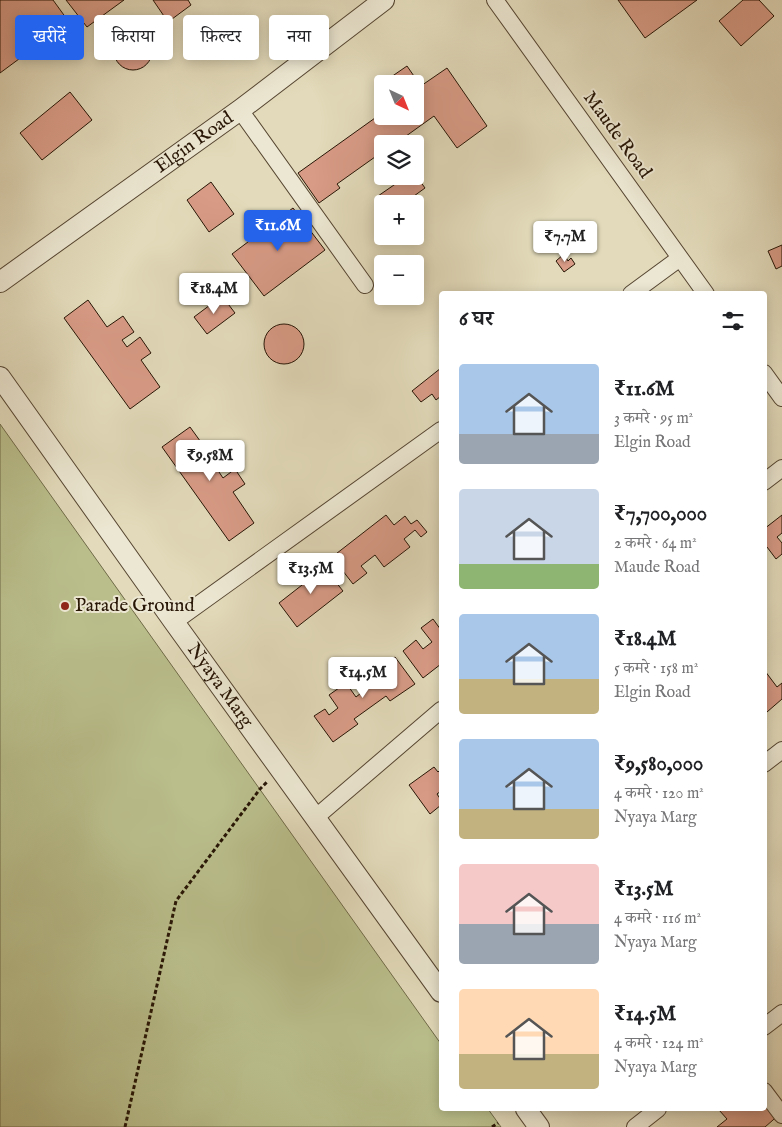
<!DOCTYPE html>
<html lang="hi">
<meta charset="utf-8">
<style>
body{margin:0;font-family:"IM FELL English","Noto Serif Devanagari",serif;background:#f2f2f2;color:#202124;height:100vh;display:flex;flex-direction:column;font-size:19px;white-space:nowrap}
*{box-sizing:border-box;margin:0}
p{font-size:16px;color:#757577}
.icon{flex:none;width:28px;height:28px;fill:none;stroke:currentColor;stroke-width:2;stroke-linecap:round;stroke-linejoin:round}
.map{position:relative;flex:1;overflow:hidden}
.side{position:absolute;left:439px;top:291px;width:328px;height:820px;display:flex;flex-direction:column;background:#fff;border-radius:5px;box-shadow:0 2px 12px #0003}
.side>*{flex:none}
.guide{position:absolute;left:15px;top:15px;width:349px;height:45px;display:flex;gap:10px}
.needle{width:32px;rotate:137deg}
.buttons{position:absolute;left:374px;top:75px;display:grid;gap:10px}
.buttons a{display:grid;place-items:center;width:50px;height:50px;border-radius:5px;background:#fff;box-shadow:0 2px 12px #0003;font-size:25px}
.price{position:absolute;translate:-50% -42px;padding:0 11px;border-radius:5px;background:#fff;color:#222;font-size:16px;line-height:32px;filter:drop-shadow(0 1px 2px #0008)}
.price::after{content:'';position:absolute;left:50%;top:30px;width:15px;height:11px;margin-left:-8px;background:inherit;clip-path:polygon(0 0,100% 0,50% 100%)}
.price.current{background:#2563eb;color:#fff}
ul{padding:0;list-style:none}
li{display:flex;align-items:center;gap:15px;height:125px;padding:0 20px}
li span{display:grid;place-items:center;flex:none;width:140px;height:100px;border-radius:5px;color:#555}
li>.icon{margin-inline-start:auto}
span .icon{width:60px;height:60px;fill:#fffc;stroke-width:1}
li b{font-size:21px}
h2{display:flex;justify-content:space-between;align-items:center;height:60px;padding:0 20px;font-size:21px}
.tag{padding:0 18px;border-radius:5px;background:#fff;box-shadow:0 2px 12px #0003;font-size:18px;line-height:45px}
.tag.current{background:#2563eb;color:#fff}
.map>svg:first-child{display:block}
.green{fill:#b9be8b;stroke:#706a48}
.building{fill:#d89b86;stroke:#271505}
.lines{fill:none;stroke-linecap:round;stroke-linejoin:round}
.minor-casing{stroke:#564632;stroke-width:18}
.tertiary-casing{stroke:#564632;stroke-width:22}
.path{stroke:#271505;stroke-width:3;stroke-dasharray:4 2.5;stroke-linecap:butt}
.minor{stroke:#ece7d2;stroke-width:16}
.tertiary{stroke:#ece7d2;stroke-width:20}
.poi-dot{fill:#8f2418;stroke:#ece7d2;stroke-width:2}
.labels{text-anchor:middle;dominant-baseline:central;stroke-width:4;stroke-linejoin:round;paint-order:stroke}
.street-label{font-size:19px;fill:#271505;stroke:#ece7d2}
.poi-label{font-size:19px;fill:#271505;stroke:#ece7d2;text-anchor:start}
</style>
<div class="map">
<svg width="782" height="1127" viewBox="0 0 782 1127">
<rect width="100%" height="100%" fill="#e2daba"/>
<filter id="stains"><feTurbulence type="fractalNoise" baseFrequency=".004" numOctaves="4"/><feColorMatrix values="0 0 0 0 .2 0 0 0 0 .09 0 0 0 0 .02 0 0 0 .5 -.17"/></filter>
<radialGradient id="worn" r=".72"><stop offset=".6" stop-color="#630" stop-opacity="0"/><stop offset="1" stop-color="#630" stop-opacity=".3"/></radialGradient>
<path class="green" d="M 0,424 L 441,1044 L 441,1109 L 488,1109 L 501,1127 L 0,1127 Z"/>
<path class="building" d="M 0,0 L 53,0 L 69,22 L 0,73 Z
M 66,0 L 124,0 L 87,27 Z
M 153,0 L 188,0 L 191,5 L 168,22 Z
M 618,0 L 697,0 L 645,38 Z
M 743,0 L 759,0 L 774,16 L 741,46 L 719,21 Z
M114 51a19 19 0 1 1 38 0a19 19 0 1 1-38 0Z
M 407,66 L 416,79 L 409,84 L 382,84 L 382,93 L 378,86 Z
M 447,68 L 487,126 L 457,148 L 434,116 L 395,144 L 382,144 L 382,152 L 337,184 L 340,188 L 319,203 L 298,173 L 382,113 L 382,116 L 415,116 L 415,90 Z
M 70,92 L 92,120 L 42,160 L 20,133 Z
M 415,174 L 425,188 L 403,204 L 383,204 L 378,196 L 407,176 L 415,176 Z
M 211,182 L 234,214 L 209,232 L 187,200 Z
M 293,208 L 325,250 L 264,296 L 232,254 Z
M 782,245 L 782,266 L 776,269 L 768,251 Z
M 564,254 L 568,261 L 571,258 L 575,264 L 564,272 L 556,261 Z
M 222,296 L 235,313 L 207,334 L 194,317 Z
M 88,300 L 107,327 L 123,316 L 134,332 L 122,340 L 127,347 L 140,337 L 151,353 L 141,360 L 160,387 L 130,409 L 64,318 Z
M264 344a20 20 0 1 1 40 0a20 20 0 1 1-40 0Z
M 441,368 L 441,396 L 436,400 L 432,394 L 421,402 L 412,391 Z
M 190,427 L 211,456 L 219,450 L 229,464 L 219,472 L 223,478 L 235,469 L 245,484 L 233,492 L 254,523 L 229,541 L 162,447 Z
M 386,515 L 394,525 L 405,516 L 411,524 L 417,520 L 427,532 L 421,537 L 415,530 L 404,539 L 410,547 L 384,567 L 375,555 L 361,566 L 367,573 L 353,584 L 332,557 Z
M 782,515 L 782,533 L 777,537 L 782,543 L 782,554 L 776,559 L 767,547 L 764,550 L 764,529 Z
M 319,561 L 343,591 L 297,627 L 279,603 L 311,578 L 305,571 Z
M 433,619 L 441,630 L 441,664 L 423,678 L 403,651 L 416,640 L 423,649 L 432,642 L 421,628 Z
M 395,657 L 415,684 L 390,701 L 386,696 L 354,719 L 358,724 L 333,742 L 314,716 L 325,709 L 329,715 L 338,708 L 329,695 L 346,683 L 356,697 L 361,693 L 352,681 L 366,671 L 376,684 L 388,675 L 382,666 Z
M 765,671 L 777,687 L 782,683 L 782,699 L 767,712 L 764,710 Z
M 434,767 L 438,772 L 441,769 L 441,791 L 437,794 L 441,800 L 441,805 L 430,814 L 409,785 Z
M 764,1093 L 781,1113 L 765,1127 L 717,1127 L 727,1119 L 719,1110 L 720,1109 L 764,1109 Z"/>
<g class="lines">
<defs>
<path id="minor" d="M 495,0 L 706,294
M 240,110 L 365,285
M 631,294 L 680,258
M 764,373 L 782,398
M 764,482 L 782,468
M 174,622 L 441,430
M 764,764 L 782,750
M 315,818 L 441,710
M 764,1027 L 782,1013
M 764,1091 L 782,1115
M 635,1127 L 658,1109"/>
<g id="tertiary">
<path id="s1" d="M 0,282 L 240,110 L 384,0"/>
<path id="s2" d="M 0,377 L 174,622 L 441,992"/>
<path d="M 526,1109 L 539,1127"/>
</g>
</defs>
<use href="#minor" class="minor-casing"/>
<use href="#tertiary" class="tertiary-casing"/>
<path class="path" d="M 125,1127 L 176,901 L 260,789 L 267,782
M 492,1127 L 498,1123"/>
<use href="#minor" class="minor"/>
<use href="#tertiary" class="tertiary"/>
</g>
<circle class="poi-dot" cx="65" cy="606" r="5"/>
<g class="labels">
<g class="street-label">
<text transform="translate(617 135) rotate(54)">Maude Road</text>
<text stroke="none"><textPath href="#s1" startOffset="239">Elgin Road</textPath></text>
<text stroke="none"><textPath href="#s2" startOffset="379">Nyaya Marg</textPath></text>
</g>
<g class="poi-label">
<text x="75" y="606">Parade Ground</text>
</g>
</g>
<rect width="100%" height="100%" filter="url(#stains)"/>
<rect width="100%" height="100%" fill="url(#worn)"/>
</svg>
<div class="buttons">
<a><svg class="needle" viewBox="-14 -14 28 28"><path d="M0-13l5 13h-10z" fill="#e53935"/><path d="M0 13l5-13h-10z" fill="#757577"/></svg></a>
<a><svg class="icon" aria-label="layers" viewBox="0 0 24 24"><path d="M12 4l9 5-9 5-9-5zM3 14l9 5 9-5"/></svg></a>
<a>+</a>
<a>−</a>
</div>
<b class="price current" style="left:278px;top:252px">₹11.6M</b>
<b class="price" style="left:565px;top:263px">₹7.7M</b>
<b class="price" style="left:214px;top:315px">₹18.4M</b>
<b class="price" style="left:210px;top:482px">₹9.58M</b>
<b class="price" style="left:311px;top:595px">₹13.5M</b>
<b class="price" style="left:363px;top:699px">₹14.5M</b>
<div class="guide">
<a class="tag current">खरीदें</a>
<a class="tag">किराया</a>
<a class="tag">फ़िल्टर</a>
<a class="tag">नया</a>
</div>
<section class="side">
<h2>6 घर<svg class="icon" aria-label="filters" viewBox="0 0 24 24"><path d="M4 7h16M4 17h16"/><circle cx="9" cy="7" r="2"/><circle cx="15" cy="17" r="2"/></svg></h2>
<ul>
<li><span style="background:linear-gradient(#a9c7e8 70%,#9aa5b1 0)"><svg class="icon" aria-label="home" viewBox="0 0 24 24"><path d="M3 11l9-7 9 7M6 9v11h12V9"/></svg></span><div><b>₹11.6M</b><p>3 कमरे · 95 m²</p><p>Elgin Road</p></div></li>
<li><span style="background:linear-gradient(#c9d6e8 75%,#8fb573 0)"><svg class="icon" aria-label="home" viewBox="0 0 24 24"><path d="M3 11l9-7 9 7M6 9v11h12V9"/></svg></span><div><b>₹7,700,000</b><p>2 कमरे · 64 m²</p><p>Maude Road</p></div></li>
<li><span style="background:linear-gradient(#a9c7e8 65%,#c2b280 0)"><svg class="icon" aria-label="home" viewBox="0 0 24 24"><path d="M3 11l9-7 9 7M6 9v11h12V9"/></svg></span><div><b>₹18.4M</b><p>5 कमरे · 158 m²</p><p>Elgin Road</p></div></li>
<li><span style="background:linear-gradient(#a9c7e8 70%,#c2b280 0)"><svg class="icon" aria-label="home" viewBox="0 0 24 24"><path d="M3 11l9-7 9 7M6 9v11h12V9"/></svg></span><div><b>₹9,580,000</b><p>4 कमरे · 120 m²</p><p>Nyaya Marg</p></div></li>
<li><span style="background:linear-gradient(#f6c9c9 60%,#9aa5b1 0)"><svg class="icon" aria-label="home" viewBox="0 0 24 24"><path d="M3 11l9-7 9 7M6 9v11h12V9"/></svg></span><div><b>₹13.5M</b><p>4 कमरे · 116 m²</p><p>Nyaya Marg</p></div></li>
<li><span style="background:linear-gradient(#ffd9b3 65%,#c2b280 0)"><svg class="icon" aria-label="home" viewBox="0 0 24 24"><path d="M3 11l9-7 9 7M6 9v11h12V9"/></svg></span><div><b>₹14.5M</b><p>4 कमरे · 124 m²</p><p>Nyaya Marg</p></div></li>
</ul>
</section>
</div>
